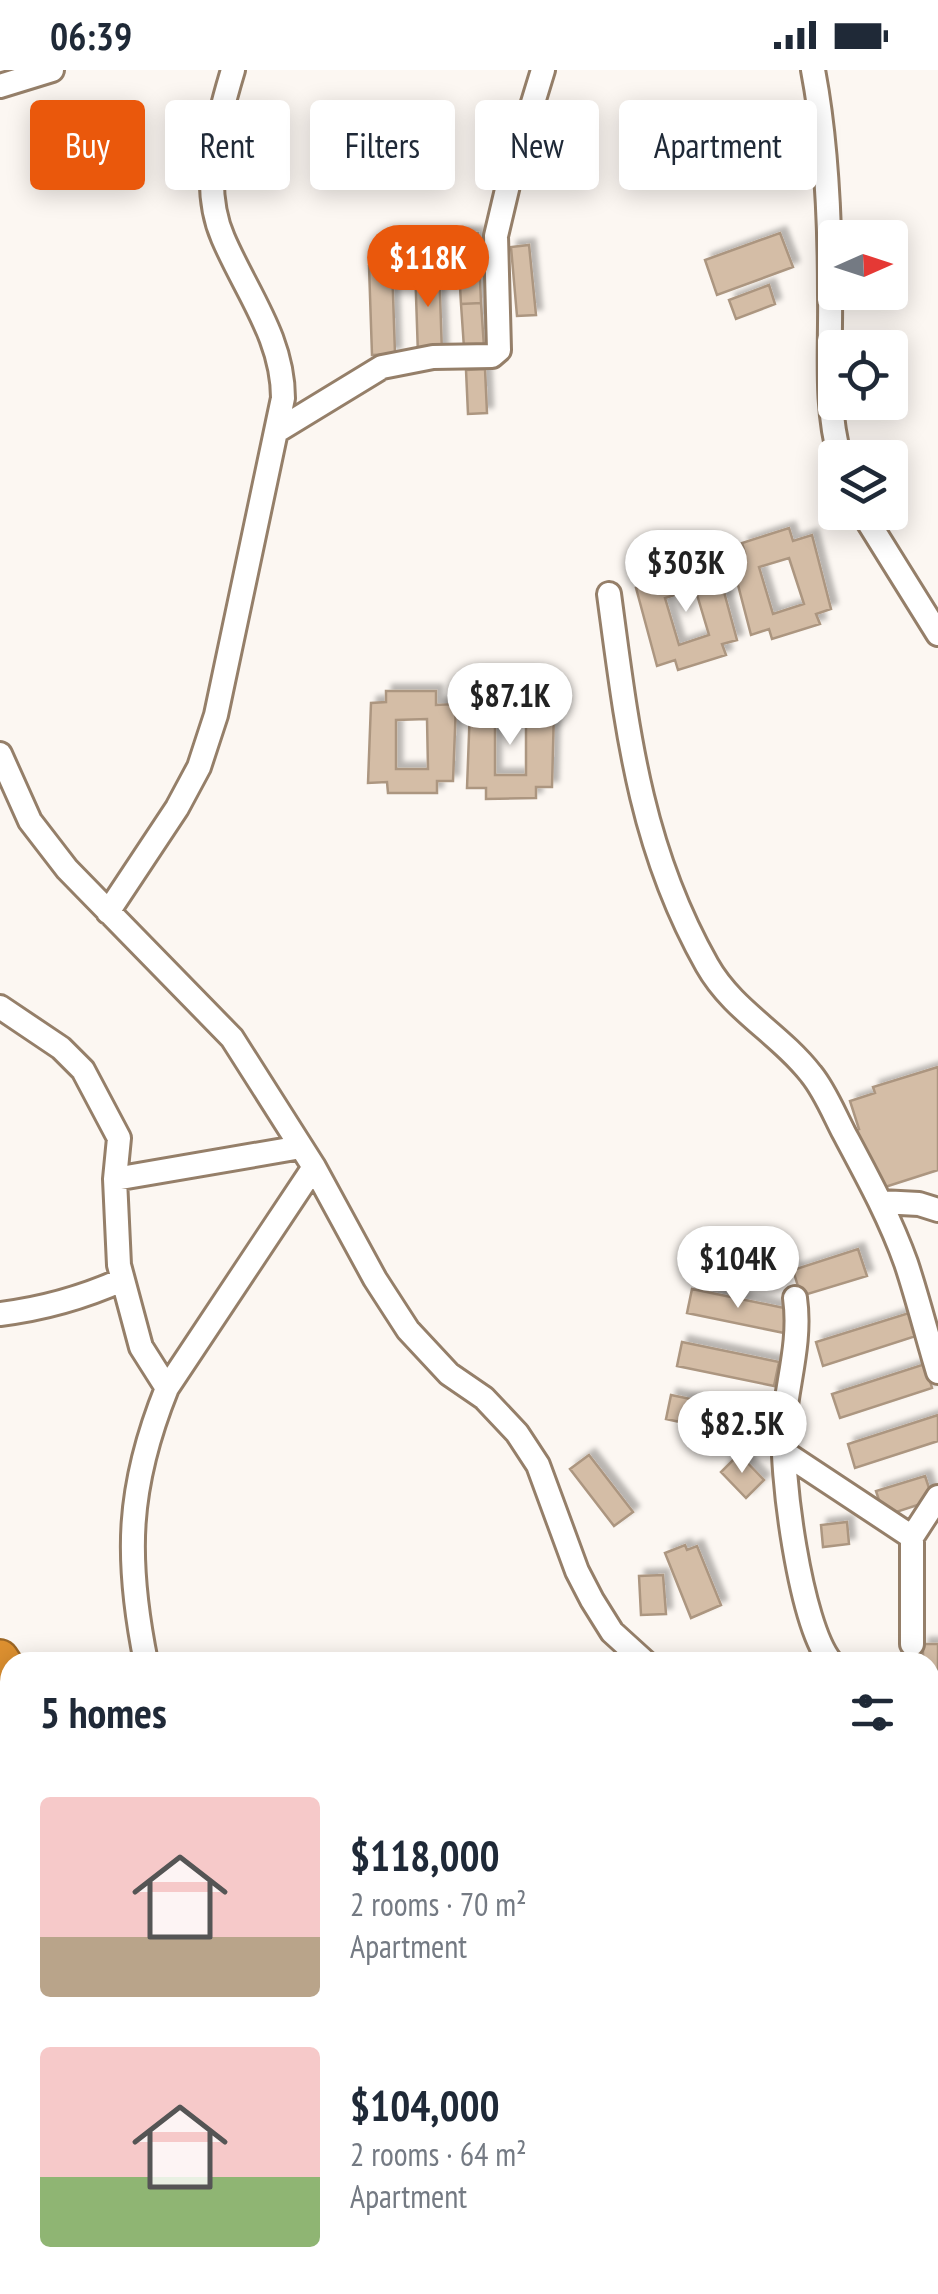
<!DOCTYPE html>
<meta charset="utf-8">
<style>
body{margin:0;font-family:"PT Sans Narrow",sans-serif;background:#f2f2f3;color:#1f2937;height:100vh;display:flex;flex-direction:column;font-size:38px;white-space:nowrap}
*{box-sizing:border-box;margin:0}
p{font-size:32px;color:#747a83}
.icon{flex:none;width:55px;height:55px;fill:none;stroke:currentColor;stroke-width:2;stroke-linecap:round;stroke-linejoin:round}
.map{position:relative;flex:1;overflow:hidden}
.side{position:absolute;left:0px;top:1582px;width:940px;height:642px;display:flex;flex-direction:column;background:#fff;border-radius:30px 30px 0 0;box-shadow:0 5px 25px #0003}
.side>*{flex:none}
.banner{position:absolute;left:30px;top:30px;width:880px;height:90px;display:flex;gap:20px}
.needle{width:65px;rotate:87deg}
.tools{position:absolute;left:818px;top:150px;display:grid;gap:20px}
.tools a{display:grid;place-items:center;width:90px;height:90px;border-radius:10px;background:#fff;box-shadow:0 5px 25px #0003;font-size:50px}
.price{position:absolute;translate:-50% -85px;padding:0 22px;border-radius:35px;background:#fff;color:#222;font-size:32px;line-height:65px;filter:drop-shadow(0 2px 5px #0008)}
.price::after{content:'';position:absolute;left:50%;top:60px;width:30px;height:22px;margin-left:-15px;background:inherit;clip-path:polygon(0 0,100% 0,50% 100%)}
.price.selected{background:#ea580c;color:#fff}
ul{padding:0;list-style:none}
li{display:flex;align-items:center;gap:30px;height:250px;padding:0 40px}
li span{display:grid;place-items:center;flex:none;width:280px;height:200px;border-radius:10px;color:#555}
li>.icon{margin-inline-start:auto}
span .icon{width:120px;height:120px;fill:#fffc;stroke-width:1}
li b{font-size:42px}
h2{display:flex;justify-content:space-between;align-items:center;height:120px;padding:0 40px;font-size:42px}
.tag{padding:0 35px;border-radius:10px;background:#fff;box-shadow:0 5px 25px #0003;font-size:35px;line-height:90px}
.tag.selected{background:#ea580c;color:#fff}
.status{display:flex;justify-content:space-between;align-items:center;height:70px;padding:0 50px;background:#fff;direction:ltr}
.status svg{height:28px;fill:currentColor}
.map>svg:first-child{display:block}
.building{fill:#d4bda6;stroke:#ac9680;stroke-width:2.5;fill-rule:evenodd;filter:url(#shadow)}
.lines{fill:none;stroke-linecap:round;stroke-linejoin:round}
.minor-casing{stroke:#957f69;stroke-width:28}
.highway-casing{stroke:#9c6726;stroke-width:40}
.minor{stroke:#fff;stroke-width:22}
.highway{stroke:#dd9030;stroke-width:35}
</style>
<div class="status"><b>06:39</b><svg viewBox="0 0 49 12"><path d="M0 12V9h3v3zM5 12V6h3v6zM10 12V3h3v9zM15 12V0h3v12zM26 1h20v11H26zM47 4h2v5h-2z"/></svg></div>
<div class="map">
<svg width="938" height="2224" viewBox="0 0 938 2224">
<defs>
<filter id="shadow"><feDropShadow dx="6" dy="-6" stdDeviation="2.5" flood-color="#0004"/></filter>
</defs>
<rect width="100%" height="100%" fill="#fcf7f2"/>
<path class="building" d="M 478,163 L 481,233 L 461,234 L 457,164 Z
M 780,163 L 793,197 L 717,225 L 705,190 Z
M 529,175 L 536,245 L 517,246 L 511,177 Z
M 392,195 L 395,284 L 372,285 L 369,196 Z
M 439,195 L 442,284 L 418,285 L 415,196 Z
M 769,215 L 775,234 L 736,249 L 729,230 Z
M 481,233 L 484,277 L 464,278 L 461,234 Z
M 485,299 L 487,343 L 468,344 L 466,300 Z
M 789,458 L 793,471 L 812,465 L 831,539 L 816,544 L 820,554 L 772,569 L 769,559 L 751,565 L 731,488 L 745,483 L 742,473 ZM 789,488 L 804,534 L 773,544 L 759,497 Z
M 695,489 L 699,501 L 717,496 L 737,570 L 722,574 L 726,585 L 678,600 L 675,590 L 657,596 L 636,518 L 651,514 L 647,503 ZM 695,518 L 709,565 L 679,575 L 665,528 Z
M 386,621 L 436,621 L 436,635 L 456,634 L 453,711 L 437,711 L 437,723 L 388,723 L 387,712 L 368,713 L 371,633 L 386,632 ZM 427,649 L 428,699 L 396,699 L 396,650 Z
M 485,627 L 535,627 L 534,640 L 554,640 L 552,717 L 536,717 L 536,728 L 486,729 L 486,718 L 467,718 L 470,638 L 485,638 ZM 495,656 L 526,656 L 526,705 L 495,705 Z
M 938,997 L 938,1100 L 882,1118 L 854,1060 L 859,1059 L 850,1031 L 875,1023 L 873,1017 Z
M 858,1179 L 867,1206 L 801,1226 L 793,1200 Z
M 692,1219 L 789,1239 L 784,1263 L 687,1243 Z
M 909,1243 L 916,1266 L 823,1296 L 816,1272 Z
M 682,1272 L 779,1292 L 774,1316 L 677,1296 Z
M 925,1294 L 932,1318 L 840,1348 L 832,1324 Z
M 671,1325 L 768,1345 L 763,1370 L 666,1349 Z
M 938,1345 L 938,1371 L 855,1398 L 848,1374 Z
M 739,1384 L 764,1410 L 746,1428 L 721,1402 Z
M 589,1385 L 633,1442 L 614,1456 L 570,1399 Z
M 925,1406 L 933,1430 L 884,1446 L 876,1421 Z
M 847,1452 L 849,1474 L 823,1477 L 821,1455 Z
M 685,1475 L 687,1480 L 697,1476 L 721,1535 L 691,1548 L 665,1483 Z
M 663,1505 L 666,1544 L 641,1545 L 639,1506 Z
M 923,1574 L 938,1574 L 938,1672 L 930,1672 L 930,1592 L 923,1592 Z
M 938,1701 L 938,1800 L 930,1800 L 930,1702 Z
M 119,2215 L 152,2215 L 153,2217 L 146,2218 L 146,2224 L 119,2224 Z"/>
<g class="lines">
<defs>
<path id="minor" d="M 813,0 C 827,73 830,150 830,225 C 831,278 825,336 840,388
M 0,16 L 52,0
M 277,361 L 382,297 L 433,287 L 492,286 L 499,280 L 496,166 L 509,111 L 543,0
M 862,442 L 938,564
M 609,524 C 627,657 639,775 707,895 C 733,941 779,963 811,1004 C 825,1021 834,1044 844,1063 C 867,1106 890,1148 906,1193 C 918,1229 927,1266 938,1302
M 0,684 L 30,751 L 67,799 L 232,968 L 314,1097 L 375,1209 L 408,1260 L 449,1304 L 484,1328 L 517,1363 L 538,1395 L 577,1501 L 592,1530 L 612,1562 L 645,1592
M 108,842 L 177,738 L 199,697 L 216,645 L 283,328 C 283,268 246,222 223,168 C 200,115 217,53 233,0
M 0,937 L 61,978 L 83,1000 L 119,1068 L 115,1109 L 119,1195 L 141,1277 L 167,1318
M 115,1109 L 301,1077
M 881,1132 L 919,1134 L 938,1140
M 795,1228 C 801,1270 788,1310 784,1351 C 780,1401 800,1555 831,1592
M 0,1244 C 41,1239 84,1227 122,1210
M 785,1383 L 912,1467 L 912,1574
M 912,1467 L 938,1427
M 146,1592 C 125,1488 127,1417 167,1318 L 314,1097
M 930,1821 L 938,1824
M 0,1865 L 10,1873
M 930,1934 L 938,1936
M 0,2060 L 10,2068
M 0,2128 L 10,2126
M 279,2215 L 280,2224
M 517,2215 L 522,2224
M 822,2224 L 824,2215"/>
<path id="highway" d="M 0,1588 L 10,1603
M 462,2215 L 462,2224"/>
</defs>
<use href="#minor" class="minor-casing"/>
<use href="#highway" class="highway-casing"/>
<use href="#minor" class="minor"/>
<use href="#highway" class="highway"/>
</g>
</svg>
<div class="tools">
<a><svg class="needle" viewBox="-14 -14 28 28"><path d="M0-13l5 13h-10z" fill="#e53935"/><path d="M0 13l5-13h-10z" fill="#747a83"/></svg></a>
<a><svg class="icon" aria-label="locate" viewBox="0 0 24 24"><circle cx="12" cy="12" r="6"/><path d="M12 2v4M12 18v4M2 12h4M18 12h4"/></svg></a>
<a><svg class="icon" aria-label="layers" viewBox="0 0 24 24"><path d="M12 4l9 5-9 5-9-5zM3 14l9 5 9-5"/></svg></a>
</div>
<b class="price selected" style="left:428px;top:240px">$118K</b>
<b class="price" style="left:686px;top:545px">$303K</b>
<b class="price" style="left:510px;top:678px">$87.1K</b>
<b class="price" style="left:738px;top:1241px">$104K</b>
<b class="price" style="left:742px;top:1406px">$82.5K</b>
<div class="banner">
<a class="tag selected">Buy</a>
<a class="tag">Rent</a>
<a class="tag">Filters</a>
<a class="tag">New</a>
<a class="tag">Apartment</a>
</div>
<section class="side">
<h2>5 homes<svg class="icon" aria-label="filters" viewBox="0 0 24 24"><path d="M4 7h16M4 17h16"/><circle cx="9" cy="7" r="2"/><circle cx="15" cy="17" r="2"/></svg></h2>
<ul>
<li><span style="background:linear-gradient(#f6c9c9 70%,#b9a48a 0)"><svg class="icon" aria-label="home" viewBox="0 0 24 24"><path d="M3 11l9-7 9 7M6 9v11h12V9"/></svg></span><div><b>$118,000</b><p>2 rooms · 70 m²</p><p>Apartment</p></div></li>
<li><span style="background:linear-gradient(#f6c9c9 65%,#8fb573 0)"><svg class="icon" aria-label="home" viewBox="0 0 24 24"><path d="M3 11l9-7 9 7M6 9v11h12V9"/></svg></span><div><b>$104,000</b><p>2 rooms · 64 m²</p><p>Apartment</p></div></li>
</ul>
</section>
</div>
